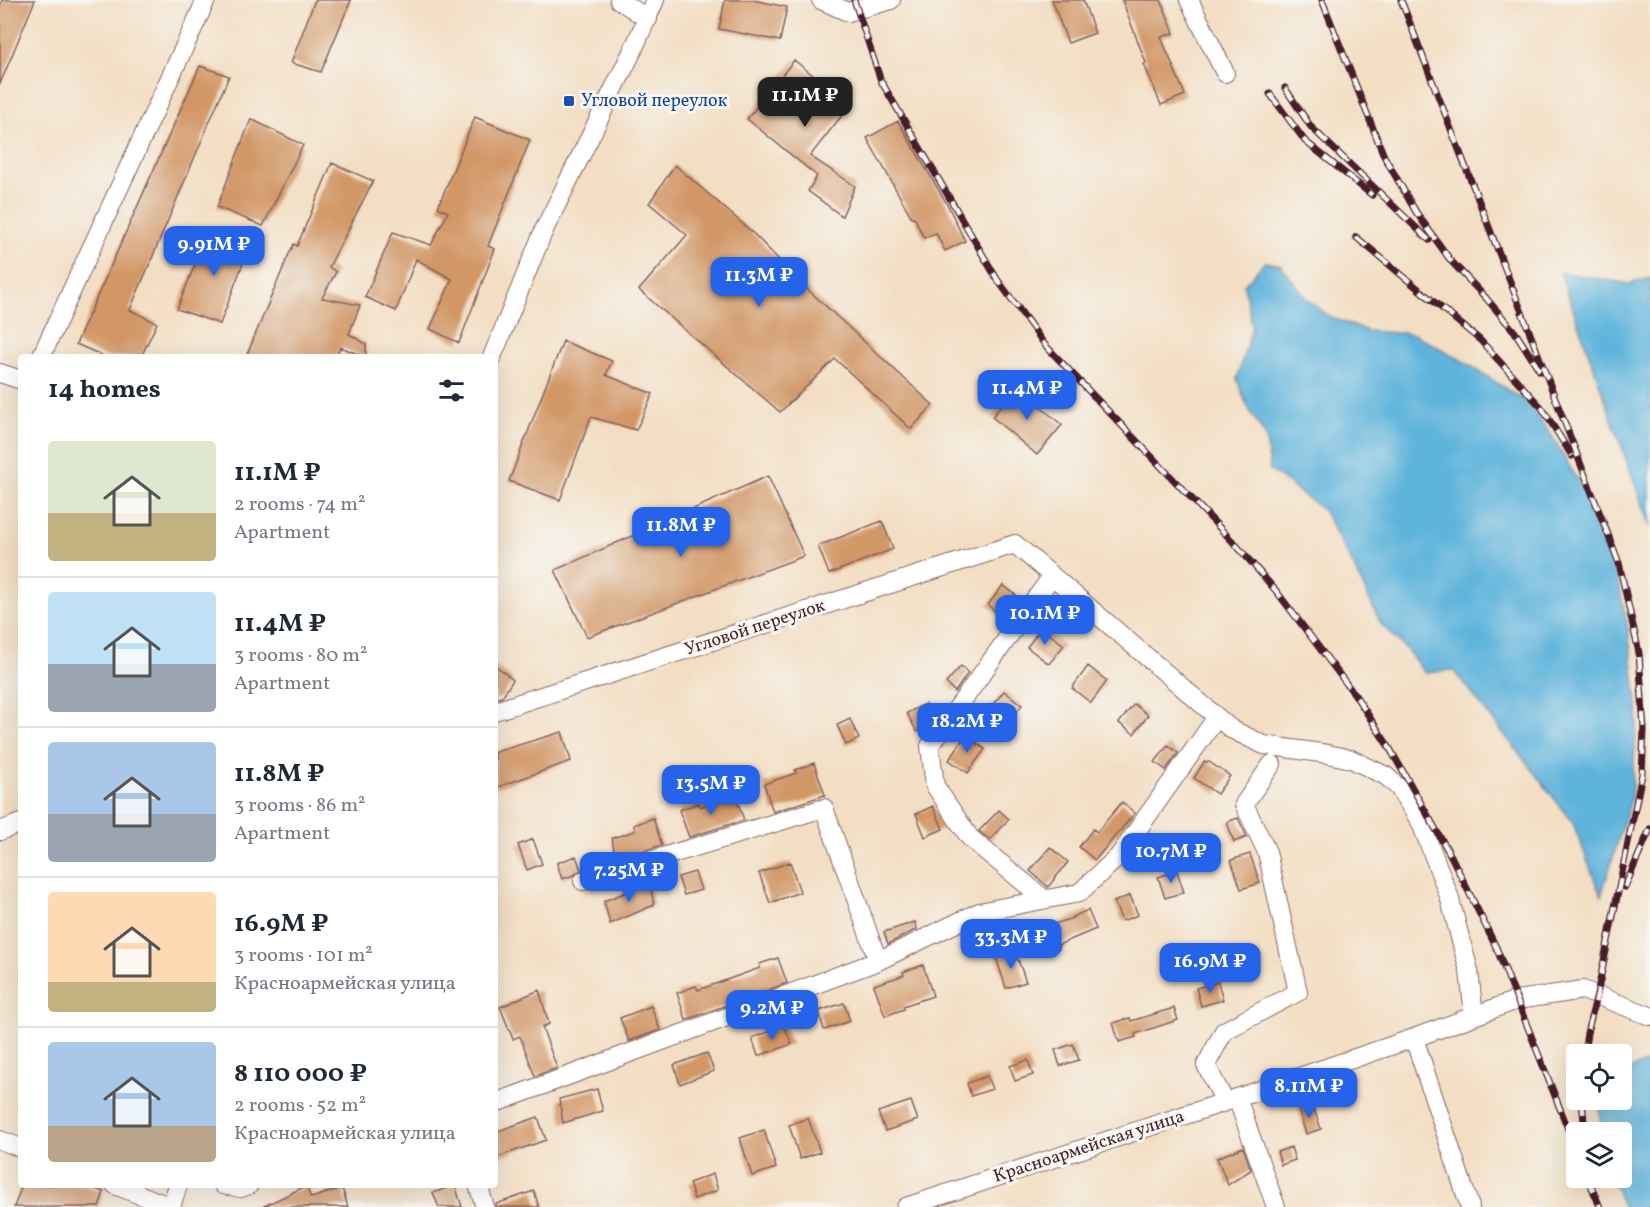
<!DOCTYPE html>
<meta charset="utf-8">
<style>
body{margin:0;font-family:Vollkorn,serif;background:#f6f6f7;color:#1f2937;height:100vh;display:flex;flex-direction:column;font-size:22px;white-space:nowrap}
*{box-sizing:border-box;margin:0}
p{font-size:20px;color:#747a83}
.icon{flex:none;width:33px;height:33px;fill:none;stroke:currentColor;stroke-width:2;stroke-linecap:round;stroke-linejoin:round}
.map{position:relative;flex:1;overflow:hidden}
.side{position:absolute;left:18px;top:354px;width:480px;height:834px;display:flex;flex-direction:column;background:#fff;border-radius:6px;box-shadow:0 6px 24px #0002}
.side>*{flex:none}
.tools{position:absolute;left:1566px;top:1044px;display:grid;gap:12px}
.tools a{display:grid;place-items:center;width:66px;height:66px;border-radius:6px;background:#fff;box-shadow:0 6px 24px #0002;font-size:30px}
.price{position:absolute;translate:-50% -51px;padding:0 14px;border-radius:12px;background:#2563eb;color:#fff;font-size:20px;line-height:39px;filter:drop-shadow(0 2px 3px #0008)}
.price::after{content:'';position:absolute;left:50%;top:36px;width:18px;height:14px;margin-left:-9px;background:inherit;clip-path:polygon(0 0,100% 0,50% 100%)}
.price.active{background:#222;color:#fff}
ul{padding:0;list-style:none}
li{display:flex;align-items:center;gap:18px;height:150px;padding:0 30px}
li+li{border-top:2px solid #e0e1e3}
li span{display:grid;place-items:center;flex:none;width:168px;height:120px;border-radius:6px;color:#555}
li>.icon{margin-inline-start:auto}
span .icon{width:72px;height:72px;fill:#fffc;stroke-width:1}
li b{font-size:26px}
h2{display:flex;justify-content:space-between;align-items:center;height:72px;padding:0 30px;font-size:26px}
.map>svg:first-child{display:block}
.water{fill:#5fb4db;stroke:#546a83;stroke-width:1.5}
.building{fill:#d29766}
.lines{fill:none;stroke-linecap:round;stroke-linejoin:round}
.minor-casing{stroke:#856260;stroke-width:20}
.minor{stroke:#fff;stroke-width:18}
.rail-casing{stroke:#4a1f2b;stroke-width:7}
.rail{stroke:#f6f6f2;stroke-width:4.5;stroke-dasharray:14;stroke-linecap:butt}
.transit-dot{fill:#1a4fb4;stroke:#f6f6f2;stroke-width:2}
.labels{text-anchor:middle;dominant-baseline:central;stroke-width:6;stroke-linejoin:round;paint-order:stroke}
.transit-label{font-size:18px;fill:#164399;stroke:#f6f6f2;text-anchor:start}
.street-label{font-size:18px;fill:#4a1f2b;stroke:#f6f6f2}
</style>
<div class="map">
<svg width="1650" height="1207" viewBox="0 0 1650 1207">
<rect width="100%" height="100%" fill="#f6f6f2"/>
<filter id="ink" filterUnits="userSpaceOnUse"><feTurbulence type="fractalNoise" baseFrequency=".0167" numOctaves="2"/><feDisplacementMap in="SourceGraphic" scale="12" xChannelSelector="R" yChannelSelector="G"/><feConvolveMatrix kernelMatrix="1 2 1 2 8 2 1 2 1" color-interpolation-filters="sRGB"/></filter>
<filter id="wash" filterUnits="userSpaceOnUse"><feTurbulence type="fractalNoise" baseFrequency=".008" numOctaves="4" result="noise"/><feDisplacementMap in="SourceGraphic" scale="24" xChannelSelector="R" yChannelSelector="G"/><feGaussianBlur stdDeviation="1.35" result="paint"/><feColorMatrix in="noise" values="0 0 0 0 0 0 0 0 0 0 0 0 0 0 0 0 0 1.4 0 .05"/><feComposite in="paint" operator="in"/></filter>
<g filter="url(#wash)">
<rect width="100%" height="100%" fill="#f3dec3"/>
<path class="water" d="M 1265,262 L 1281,265 L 1306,298 L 1330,317 L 1367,331 L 1414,334 L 1463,361 L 1528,403 L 1554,439 L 1588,499 L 1616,572 L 1628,628 L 1638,709 L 1631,799 L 1601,896 L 1573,823 L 1527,763 L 1453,670 L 1425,673 L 1406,649 L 1381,624 L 1351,561 L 1323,510 L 1270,470 L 1266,437 L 1247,406 L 1237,379 L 1252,327 L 1244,285 Z
M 1560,272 L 1629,284 L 1650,278 L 1650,527 Z
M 1646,1063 L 1650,1065 L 1650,1207 L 1623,1207 L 1612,1178 L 1622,1178 L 1622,1132 L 1602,1132 L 1599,1108 L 1602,1100 L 1622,1100 L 1622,1072 Z"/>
<g id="blocks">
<path class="building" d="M 2,0 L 35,0 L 0,84 L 0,6 Z
M 315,0 L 351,0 L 321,72 L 291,63 Z
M 725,0 L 753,0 L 787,7 L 780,41 L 719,29 Z
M 1052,0 L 1083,0 L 1095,33 L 1068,43 Z
M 1122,0 L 1161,0 L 1174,33 L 1161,37 L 1185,95 L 1161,105 L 1144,64 L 1146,63 Z
M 794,60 L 850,105 L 810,156 L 855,186 L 842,216 L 808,191 L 817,176 L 747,119 Z
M 200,66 L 229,76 L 130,310 L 157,323 L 141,357 L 106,357 L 76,344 Z
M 475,117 L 530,140 L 488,246 L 495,249 L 459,343 L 430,329 L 452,279 L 416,259 L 396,311 L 365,297 L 393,232 L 431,245 L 448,212 L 438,207 Z
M 251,119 L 303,145 L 263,226 L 217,207 Z
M 898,121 L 947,204 L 965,241 L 945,251 L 936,233 L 924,238 L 914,217 L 912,218 L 867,138 Z
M 332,163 L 373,181 L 329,267 L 336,272 L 322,298 L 360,305 L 349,334 L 366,344 L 366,357 L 340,347 L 336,357 L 246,357 L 289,254 L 294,244 L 297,246 Z
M 675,165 L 751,231 L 805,287 L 933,405 L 911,429 L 835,359 L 780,412 L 639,290 L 687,235 L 649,203 Z
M 209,230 L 251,242 L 220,324 L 177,309 Z
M 563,341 L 612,361 L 606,375 L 653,394 L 636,430 L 591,417 L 560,500 L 509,481 Z
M 1017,387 L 1062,425 L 1037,455 L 992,417 Z
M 768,476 L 804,556 L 587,637 L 555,570 Z
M 882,521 L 893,549 L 829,574 L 818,546 Z
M 1003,585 L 1018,597 L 1003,619 L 988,605 Z
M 1041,628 L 1064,645 L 1049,664 L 1027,647 Z
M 495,665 L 513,680 L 502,697 L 495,699 Z
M 961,666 L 968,673 L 955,692 L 946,683 Z
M 1088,666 L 1107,681 L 1091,703 L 1072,688 Z
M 1004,691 L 1022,705 L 1006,725 L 988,710 Z
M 925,704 L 934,721 L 917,732 L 907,713 Z
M 1134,704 L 1148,715 L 1134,734 L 1119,723 Z
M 850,719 L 859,739 L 846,745 L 837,725 Z
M 562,732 L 571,761 L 495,788 L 495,752 Z
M 965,736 L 985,749 L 968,773 L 949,760 Z
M 1168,745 L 1178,753 L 1166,770 L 1155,762 Z
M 1204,762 L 1209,762 L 1230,776 L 1217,794 L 1194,778 Z
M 814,763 L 825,795 L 773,812 L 764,784 L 796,773 L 795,770 Z
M 735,794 L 744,820 L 689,837 L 679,810 L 699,803 L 700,807 Z
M 1122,802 L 1135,813 L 1095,860 L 1079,847 L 1093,829 L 1097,832 Z
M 933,806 L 943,829 L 925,837 L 916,814 Z
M 999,810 L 1009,819 L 990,840 L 979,831 Z
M 653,818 L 662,845 L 642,851 L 615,856 L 612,838 L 635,831 L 634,825 Z
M 1238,818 L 1247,837 L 1234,842 L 1227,822 Z
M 533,839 L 542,864 L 527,870 L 518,845 Z
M 1050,847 L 1068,862 L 1048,887 L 1030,871 Z
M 1250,854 L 1260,883 L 1241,889 L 1231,860 Z
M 576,856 L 581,870 L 574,875 L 562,879 L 557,863 Z
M 790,862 L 800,892 L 770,903 L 759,873 Z
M 1177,871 L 1184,892 L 1165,898 L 1158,877 Z
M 695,872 L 701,890 L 684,895 L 678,877 Z
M 650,883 L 654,905 L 610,924 L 604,901 Z
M 1130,895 L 1138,915 L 1122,921 L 1114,902 Z
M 1088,910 L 1096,929 L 1058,945 L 1059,949 L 1044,954 L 1036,930 L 1073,918 L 1072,917 Z
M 915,922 L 917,929 L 888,944 L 884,932 Z
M 1015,951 L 1026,982 L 1006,988 L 996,957 Z
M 778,958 L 787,983 L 686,1020 L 677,993 L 696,986 L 698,990 L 760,968 L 759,964 Z
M 923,965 L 933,996 L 903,1006 L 904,1009 L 885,1016 L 874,985 L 904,975 L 903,972 Z
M 1218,982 L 1223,1000 L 1201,1006 L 1196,988 Z
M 539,990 L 549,1024 L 542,1027 L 557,1068 L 535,1076 L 520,1036 L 513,1039 L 500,1007 Z
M 844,1003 L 850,1021 L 824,1030 L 819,1011 Z
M 651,1006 L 660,1030 L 629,1041 L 620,1018 Z
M 1174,1008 L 1178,1020 L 1135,1034 L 1136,1037 L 1119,1042 L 1113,1023 L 1130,1018 L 1131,1021 Z
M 784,1026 L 792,1044 L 758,1056 L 752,1038 Z
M 1073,1044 L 1079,1060 L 1060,1066 L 1055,1050 Z
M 707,1053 L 714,1071 L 680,1084 L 674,1065 Z
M 1028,1060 L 1033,1075 L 1015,1081 L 1010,1066 Z
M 987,1076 L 992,1089 L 971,1096 L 967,1083 Z
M 597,1089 L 603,1111 L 563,1123 L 559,1099 Z
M 911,1101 L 918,1120 L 885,1131 L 878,1112 Z
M 1312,1103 L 1321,1129 L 1306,1134 L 1298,1108 Z
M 538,1117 L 546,1140 L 495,1158 L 495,1132 Z
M 808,1118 L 820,1152 L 800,1159 L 789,1125 Z
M 764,1130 L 776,1168 L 752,1176 L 740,1138 Z
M 1243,1147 L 1251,1170 L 1228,1185 L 1217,1158 Z
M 1291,1147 L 1295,1160 L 1281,1165 L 1277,1152 Z
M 713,1174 L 718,1190 L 694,1199 L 689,1183 Z
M 22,1185 L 83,1185 L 104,1192 L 99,1207 L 14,1207 Z
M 455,1185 L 462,1207 L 439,1207 L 433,1193 Z
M 306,1186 L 311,1198 L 342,1188 L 348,1207 L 262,1207 Z
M 534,1191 L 539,1207 L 496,1207 L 496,1204 Z"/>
</g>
</g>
<g filter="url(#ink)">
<use href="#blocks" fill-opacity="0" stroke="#856260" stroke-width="1.5"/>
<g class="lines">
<defs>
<path id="minor" d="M 619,0 L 648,19
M 821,0 L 848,12 L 891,0
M 1189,0 L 1225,73
M 41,357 L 206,0
M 492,357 L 544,230 L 633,50 L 655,0
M 0,373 L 21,380
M 495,711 L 1015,544 L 1231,729 L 1264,745 L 1328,754 L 1351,759 L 1386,776 L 1399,788 L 1421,823 L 1449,896 L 1469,971 L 1474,1016
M 0,831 L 21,823
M 583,881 L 824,808 L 878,961
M 1044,899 L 970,838 L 935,786 L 930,746 L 1052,576
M 1414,1038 L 1470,1207
M 1237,1098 L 1276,1207
M 1225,1102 L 1206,1065 L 1224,1031 L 1298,992 L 1267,852 L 1244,804 L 1272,764
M 495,1103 L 878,961 L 979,912 L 1079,893 L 1119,856 L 1217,717
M 0,1140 L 21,1148
M 115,1185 L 171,1207
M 223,1185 L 241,1188 L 249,1185
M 478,1185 L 485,1207
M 171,1207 L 178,1185
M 906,1207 L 1237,1098 L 1414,1038 L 1517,1000 L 1583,990 L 1650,1016"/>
</defs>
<use href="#minor" class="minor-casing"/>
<use href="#minor" class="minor"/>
<defs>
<path id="rail" d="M 854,0 L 881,81 L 997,279 L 1045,345 L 1237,546 L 1277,592 L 1355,695 L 1389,747 L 1451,856 L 1496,947 L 1576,1149
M 1322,0 L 1384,156 L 1416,212 L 1451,261 L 1486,298 L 1515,332 L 1540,371
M 1401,0 L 1619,563 L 1639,653 L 1644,730 L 1642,774 L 1597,995 L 1587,1033 L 1584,1054
M 1285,88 L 1311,127 L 1429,240
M 1270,94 L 1305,141 L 1372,195
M 1356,237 L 1480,340 L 1542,408 L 1572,456
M 1625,887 L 1650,829
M 1582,1100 L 1585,1132
M 1588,1178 L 1600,1207"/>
</defs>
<use href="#rail" class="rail-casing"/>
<use href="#rail" class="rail"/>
</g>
</g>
<rect class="transit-dot" x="563" y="95" width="12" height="12" rx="3"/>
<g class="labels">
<g class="transit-label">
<text x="581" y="101">Угловой переулок</text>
</g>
<g class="street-label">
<text transform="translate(755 628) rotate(-18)">Угловой переулок</text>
<text transform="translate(1089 1147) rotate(-18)">Красноармейская улица</text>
</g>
</g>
</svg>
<div class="tools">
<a><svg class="icon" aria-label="locate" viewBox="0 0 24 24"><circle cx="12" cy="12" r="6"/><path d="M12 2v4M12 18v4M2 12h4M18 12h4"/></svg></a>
<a><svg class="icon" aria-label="layers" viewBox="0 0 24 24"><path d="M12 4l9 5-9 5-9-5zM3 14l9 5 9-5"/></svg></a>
</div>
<b class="price active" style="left:805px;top:128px">11.1M ₽</b>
<b class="price" style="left:214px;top:277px">9.91M ₽</b>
<b class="price" style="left:759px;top:308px">11.3M ₽</b>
<b class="price" style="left:1027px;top:421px">11.4M ₽</b>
<b class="price" style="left:681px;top:558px">11.8M ₽</b>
<b class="price" style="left:1045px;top:646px">10.1M ₽</b>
<b class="price" style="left:967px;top:754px">18.2M ₽</b>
<b class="price" style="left:711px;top:816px">13.5M ₽</b>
<b class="price" style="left:1171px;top:884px">10.7M ₽</b>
<b class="price" style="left:629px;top:903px">7.25M ₽</b>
<b class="price" style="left:1011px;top:970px">33.3M ₽</b>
<b class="price" style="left:1210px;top:994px">16.9M ₽</b>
<b class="price" style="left:772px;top:1041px">9.2M ₽</b>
<b class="price" style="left:1309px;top:1119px">8.11M ₽</b>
<section class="side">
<h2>14 homes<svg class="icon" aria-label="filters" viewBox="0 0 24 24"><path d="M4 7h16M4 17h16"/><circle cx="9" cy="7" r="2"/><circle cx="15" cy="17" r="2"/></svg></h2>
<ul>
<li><span style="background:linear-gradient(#dfe7d0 60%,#c2b280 0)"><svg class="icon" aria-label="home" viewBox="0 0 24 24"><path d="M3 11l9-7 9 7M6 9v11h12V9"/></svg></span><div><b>11.1M ₽</b><p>2 rooms · 74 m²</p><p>Apartment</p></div></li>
<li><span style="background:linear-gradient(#bfe0f5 60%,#9aa5b1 0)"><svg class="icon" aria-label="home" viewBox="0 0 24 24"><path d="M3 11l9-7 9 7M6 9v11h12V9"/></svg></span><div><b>11.4M ₽</b><p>3 rooms · 80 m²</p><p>Apartment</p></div></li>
<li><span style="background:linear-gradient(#a9c7e8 60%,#9aa5b1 0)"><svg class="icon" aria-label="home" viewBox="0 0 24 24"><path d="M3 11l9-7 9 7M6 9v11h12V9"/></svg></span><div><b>11.8M ₽</b><p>3 rooms · 86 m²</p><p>Apartment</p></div></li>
<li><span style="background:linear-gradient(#ffd9b3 75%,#c2b280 0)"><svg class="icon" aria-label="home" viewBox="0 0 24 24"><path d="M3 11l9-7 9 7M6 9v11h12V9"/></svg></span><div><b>16.9M ₽</b><p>3 rooms · 101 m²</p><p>Красноармейская улица</p></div></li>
<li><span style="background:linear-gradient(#a9c7e8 70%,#b9a48a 0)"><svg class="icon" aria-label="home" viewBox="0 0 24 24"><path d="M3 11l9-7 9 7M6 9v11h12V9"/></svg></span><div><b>8 110 000 ₽</b><p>2 rooms · 52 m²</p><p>Красноармейская улица</p></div></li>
</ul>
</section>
</div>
